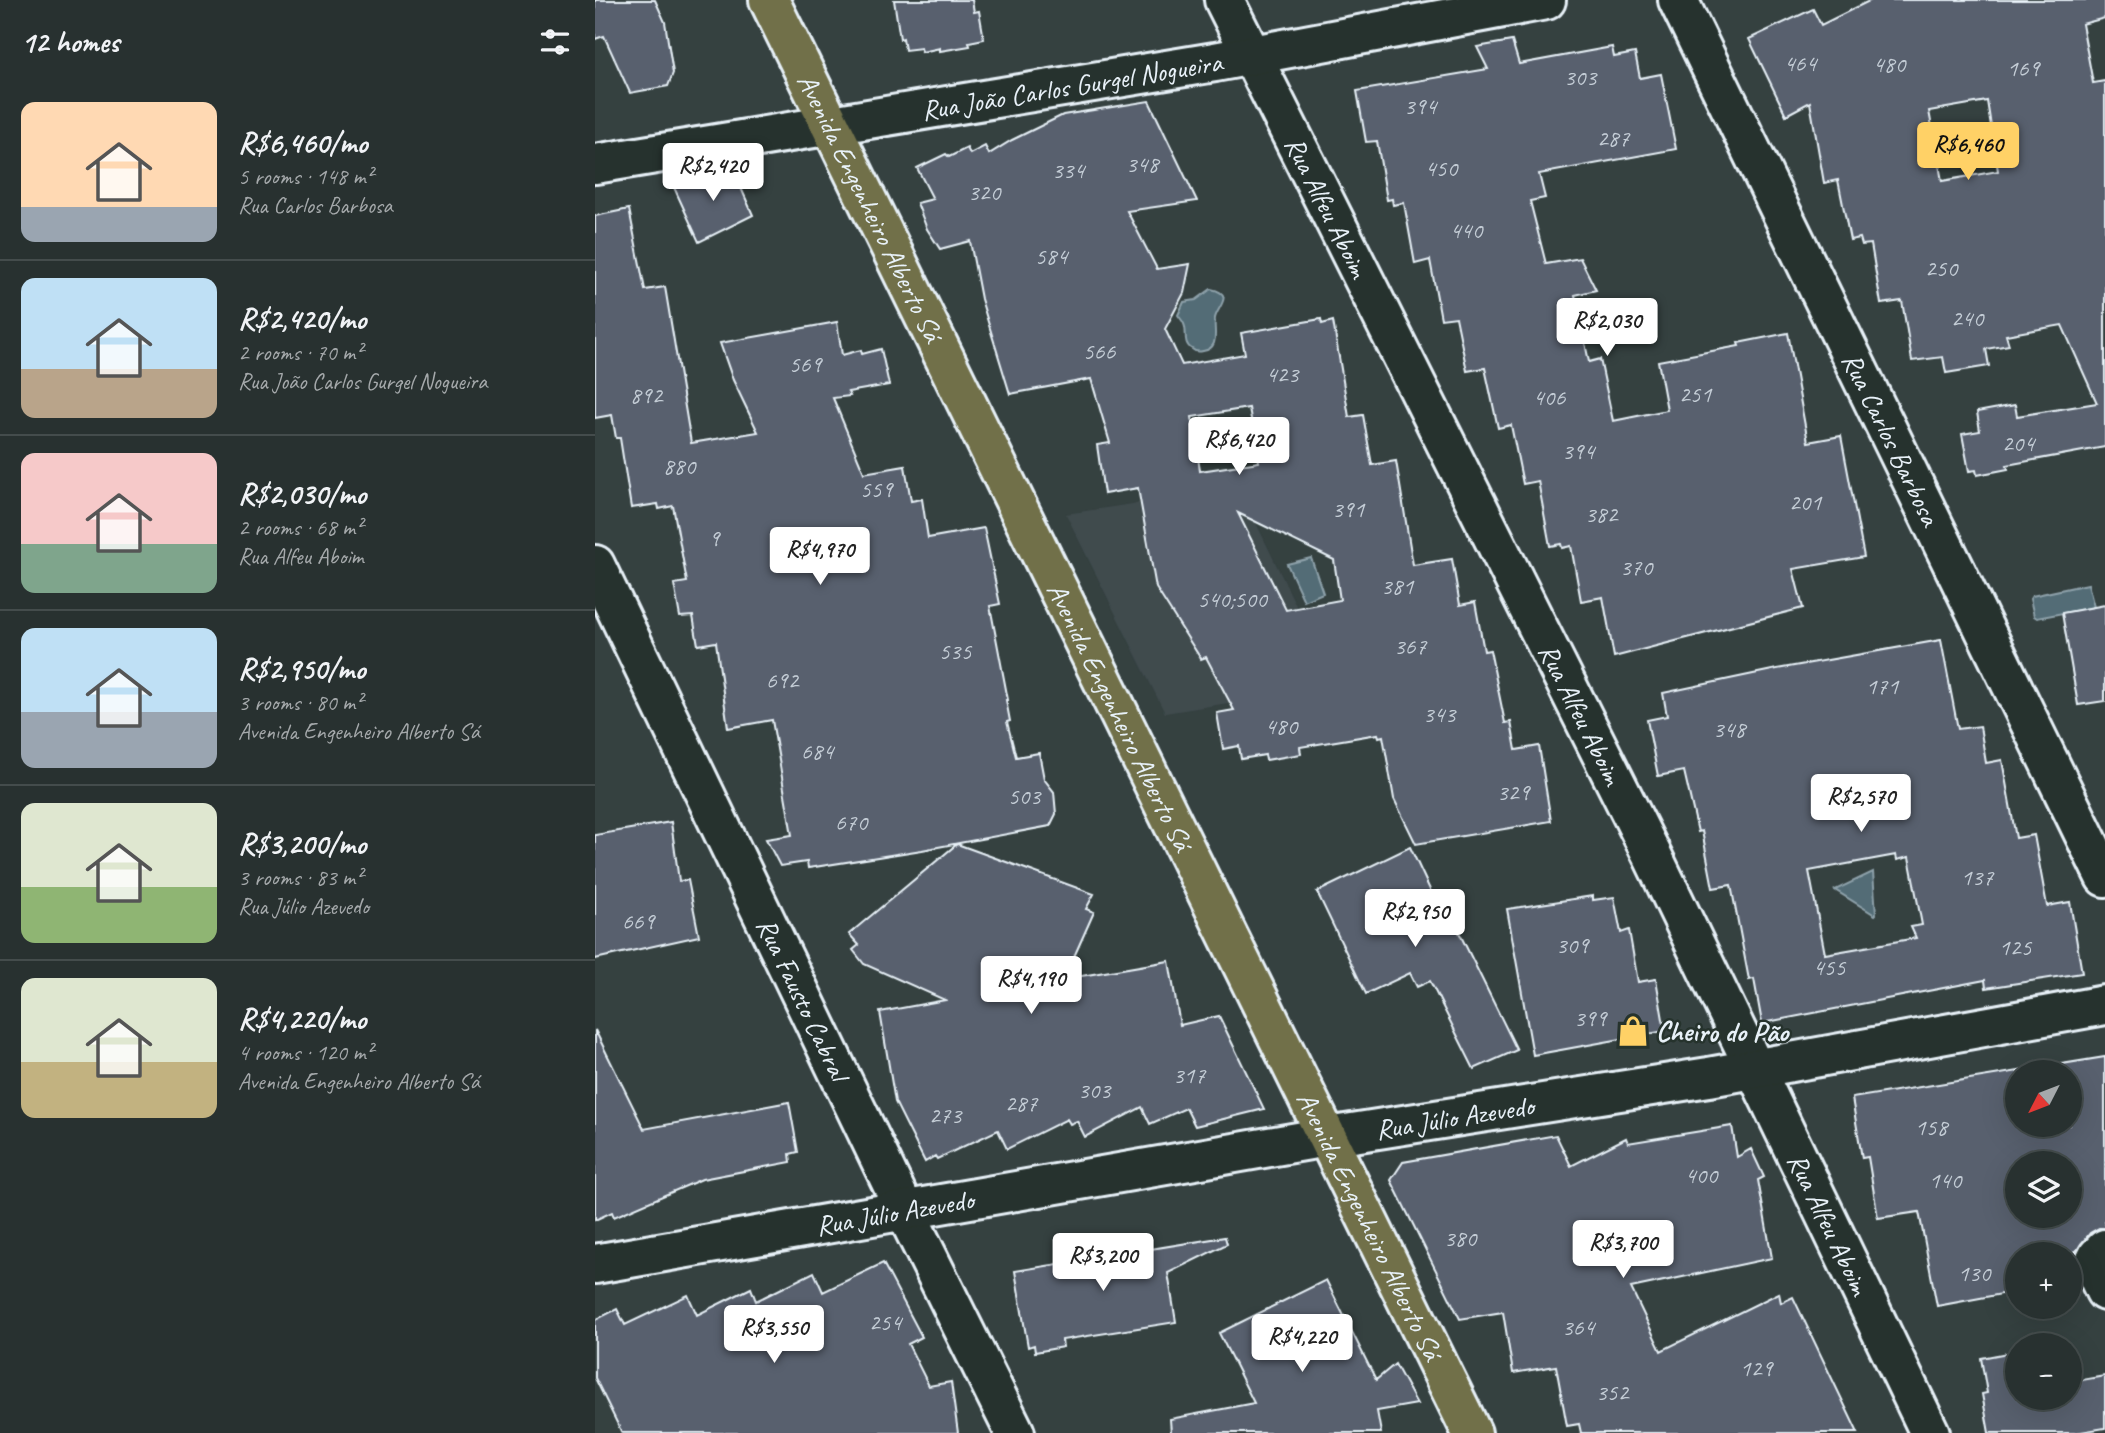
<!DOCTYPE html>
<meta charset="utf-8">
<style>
body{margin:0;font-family:Caveat,sans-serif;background:#303938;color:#f1f3f6;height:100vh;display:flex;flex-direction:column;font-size:26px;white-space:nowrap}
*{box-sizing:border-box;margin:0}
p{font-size:23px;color:#a5a9ab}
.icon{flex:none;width:38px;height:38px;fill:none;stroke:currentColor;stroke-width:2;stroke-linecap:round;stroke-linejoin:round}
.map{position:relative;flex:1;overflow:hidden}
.sheet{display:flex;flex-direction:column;background:#283130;width:595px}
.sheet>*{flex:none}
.needle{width:46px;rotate:228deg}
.buttons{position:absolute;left:1410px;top:1060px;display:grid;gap:14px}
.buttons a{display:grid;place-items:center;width:77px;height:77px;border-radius:50%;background:#283130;box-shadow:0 7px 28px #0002,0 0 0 2px #444c4c;font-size:35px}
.price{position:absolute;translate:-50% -60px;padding:0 16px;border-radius:7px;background:#fff;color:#222;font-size:23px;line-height:46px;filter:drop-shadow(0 2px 4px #0008)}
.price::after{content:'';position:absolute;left:50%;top:42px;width:21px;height:16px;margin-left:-10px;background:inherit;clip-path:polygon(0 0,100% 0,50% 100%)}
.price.active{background:#ffd166;color:#111}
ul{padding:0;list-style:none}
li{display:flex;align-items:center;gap:21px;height:175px;padding:0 21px}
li+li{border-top:2px solid #444c4c}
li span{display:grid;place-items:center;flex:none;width:196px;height:140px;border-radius:14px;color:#555}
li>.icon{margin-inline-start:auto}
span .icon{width:84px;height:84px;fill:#fffc;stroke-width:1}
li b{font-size:30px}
h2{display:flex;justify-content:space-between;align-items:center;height:84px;padding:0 21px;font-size:30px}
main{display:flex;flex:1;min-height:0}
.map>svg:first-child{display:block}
.built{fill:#404b4e}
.water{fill:#526c76;stroke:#8ea1aa;stroke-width:2}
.building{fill:#59616e;stroke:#e8f1f8;stroke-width:2;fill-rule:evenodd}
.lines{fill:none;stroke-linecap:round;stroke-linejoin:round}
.street-casing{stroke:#e8f1f8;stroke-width:44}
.primary-casing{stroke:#e8f1f8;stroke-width:44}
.street{stroke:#26332d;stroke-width:38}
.primary{stroke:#71704a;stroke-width:38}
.labels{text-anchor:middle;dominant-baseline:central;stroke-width:5;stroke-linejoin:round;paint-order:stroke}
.number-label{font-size:24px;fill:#c4cdd6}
.street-label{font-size:28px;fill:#e8f1f8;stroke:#26332d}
.poi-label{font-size:28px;font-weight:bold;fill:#e8f1f8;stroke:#26332d;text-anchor:start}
</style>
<main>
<section class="sheet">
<h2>12 homes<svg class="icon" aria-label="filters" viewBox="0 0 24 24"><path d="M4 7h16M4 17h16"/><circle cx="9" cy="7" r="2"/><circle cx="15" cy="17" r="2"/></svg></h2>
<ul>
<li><span style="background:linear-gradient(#ffd9b3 75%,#9aa5b1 0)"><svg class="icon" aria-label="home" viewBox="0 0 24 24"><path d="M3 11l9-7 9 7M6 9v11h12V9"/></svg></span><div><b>R$6,460/mo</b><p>5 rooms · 148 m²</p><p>Rua Carlos Barbosa</p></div></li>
<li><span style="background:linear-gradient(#bfe0f5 65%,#b9a48a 0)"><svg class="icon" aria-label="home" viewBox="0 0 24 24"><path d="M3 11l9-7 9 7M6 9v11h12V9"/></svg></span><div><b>R$2,420/mo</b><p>2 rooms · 70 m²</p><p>Rua João Carlos Gurgel Nogueira</p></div></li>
<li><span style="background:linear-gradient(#f6c9c9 65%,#7fa58c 0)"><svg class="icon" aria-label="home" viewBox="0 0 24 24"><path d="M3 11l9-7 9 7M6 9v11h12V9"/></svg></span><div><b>R$2,030/mo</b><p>2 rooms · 68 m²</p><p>Rua Alfeu Aboim</p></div></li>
<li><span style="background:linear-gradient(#bfe0f5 60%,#9aa5b1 0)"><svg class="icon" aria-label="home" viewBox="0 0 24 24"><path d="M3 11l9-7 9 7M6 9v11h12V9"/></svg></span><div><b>R$2,950/mo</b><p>3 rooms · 80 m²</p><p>Avenida Engenheiro Alberto Sá</p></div></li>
<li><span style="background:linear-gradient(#dfe7d0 60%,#8fb573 0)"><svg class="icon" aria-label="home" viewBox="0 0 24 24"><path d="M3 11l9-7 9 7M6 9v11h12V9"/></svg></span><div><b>R$3,200/mo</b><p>3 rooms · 83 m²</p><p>Rua Júlio Azevedo</p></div></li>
<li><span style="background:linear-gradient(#dfe7d0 60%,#c2b280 0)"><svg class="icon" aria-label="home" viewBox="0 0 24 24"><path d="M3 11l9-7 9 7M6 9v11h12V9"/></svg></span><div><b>R$4,220/mo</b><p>4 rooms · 120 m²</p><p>Avenida Engenheiro Alberto Sá</p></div></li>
</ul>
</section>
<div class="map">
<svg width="1510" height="1433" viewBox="0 0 1510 1433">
<rect width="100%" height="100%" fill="#354140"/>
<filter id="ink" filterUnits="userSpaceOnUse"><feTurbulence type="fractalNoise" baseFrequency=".0143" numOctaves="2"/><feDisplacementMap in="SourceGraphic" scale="14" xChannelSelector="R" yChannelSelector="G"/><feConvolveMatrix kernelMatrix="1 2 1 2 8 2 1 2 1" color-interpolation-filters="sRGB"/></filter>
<g filter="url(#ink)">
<path class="built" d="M 644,488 L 740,686 L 570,713 L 471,514 Z"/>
<path class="water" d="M 616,289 C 640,294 623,306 620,318 C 618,330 626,348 608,351 C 604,352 600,352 597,349 C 587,343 593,333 589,324 C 588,321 585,318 583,315 L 589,302 L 601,300 Z
M 716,558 L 728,593 L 709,601 L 692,564 Z
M 1493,584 L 1499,607 L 1442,618 L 1439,616 L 1435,599 L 1437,596 Z
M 1278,872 L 1281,914 L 1280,915 L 1240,890 Z"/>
<path class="building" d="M 0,0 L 60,0 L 70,22 L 78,73 L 73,86 L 35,93 L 9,36 L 0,39 Z
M 299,0 L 377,0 L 379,12 L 384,11 L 389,39 L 374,42 L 375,46 L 345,51 L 345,48 L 327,52 L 326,48 L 310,50 L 308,38 L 305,39 Z
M 1276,0 L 1510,0 L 1510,18 L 1487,24 L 1498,83 L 1510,81 L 1510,447 L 1412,465 L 1413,469 L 1382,475 L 1381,470 L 1374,471 L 1367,434 L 1385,431 L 1382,412 L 1420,405 L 1422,416 L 1502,403 L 1467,325 L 1411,335 L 1414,345 L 1391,349 L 1394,366 L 1351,373 L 1348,357 L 1317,361 L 1307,301 L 1286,304 L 1276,244 L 1267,245 L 1265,238 L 1255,240 L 1243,180 L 1229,183 L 1215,102 L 1191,115 L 1154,39 L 1218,9 L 1226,25 ZM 1392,101 L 1403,171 L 1347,181 L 1334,111 Z
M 917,41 L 924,64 L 1017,47 L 1019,57 L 1040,53 L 1045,78 L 1066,74 L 1081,149 L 944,174 L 950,198 L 935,201 L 951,264 L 985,258 L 1001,290 L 980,295 L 994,362 L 1005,359 L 1018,421 L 1072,410 L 1063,361 L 1144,346 L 1143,343 L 1193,333 L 1213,442 L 1246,436 L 1269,557 L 1198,569 L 1208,608 L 1019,657 L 1008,597 L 986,601 L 976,546 L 967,548 L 966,544 L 955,546 L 943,481 L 928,484 L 916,425 L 903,428 L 890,368 L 872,371 L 861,317 L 846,319 L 835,260 L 820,264 L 809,203 L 798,205 L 797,199 L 792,200 L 782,141 L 771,142 L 762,91 L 893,69 L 882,47 Z
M 554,101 L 602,201 L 532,211 L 562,269 L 595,264 L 589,293 L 570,329 L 587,365 L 650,354 L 646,333 L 726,319 L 727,324 L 738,321 L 754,417 L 768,415 L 777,465 L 801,461 L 818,565 L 857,559 L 865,605 L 880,602 L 889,651 L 895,650 L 910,723 L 916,722 L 921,750 L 944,746 L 956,821 L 821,844 L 799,799 L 788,736 L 784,737 L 783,734 L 705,747 L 706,754 L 671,760 L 670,755 L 646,759 L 644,746 L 628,749 L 622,713 L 639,710 L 611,657 L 606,659 L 561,588 L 543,488 L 509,494 L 502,445 L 515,443 L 496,379 L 415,394 L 386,299 L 375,241 L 345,249 L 332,229 L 322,203 L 338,199 L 322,168 L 351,154 L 354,157 L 372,148 L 375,154 L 390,146 L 394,154 L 417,140 L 468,115 ZM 654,408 L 664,462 L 605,471 L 597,417 ZM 643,513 L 739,560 L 745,600 L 691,610 Z
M 139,172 L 158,215 L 104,242 L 77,183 Z
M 34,209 L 50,290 L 70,287 L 96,443 L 163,432 L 138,380 L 125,343 L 242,322 L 247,355 L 266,350 L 267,354 L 286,349 L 294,385 L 253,392 L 255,396 L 238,398 L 269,473 L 310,466 L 316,501 L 327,499 L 333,538 L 389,528 L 405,604 L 395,606 L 413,700 L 411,700 L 415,721 L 412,722 L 421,757 L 444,753 L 449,779 L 459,792 L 461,814 L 455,826 L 327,850 L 213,868 L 212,862 L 185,866 L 171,839 L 197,835 L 177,720 L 133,728 L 121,642 L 103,645 L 98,616 L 85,617 L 79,584 L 92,582 L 78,506 L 64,509 L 63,504 L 36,508 L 25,438 L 21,438 L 17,415 L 0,418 L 0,216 Z
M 1510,605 L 1510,701 L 1483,705 L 1467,613 Z
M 1346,640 L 1363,729 L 1385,726 L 1391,763 L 1407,760 L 1421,838 L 1439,835 L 1452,906 L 1475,902 L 1487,973 L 1391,988 L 1390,980 L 1167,1023 L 1159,979 L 1154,980 L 1136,885 L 1118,888 L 1107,831 L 1103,832 L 1089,771 L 1063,776 L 1052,720 L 1072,716 L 1068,693 L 1182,669 ZM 1301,855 L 1302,860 L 1314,857 L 1327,925 L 1316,927 L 1321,938 L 1230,954 L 1214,871 Z
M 76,822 L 84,881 L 93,880 L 104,936 L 0,959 L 0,835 Z
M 362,844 L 499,894 L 491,909 L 499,912 L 469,979 L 574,961 L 585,1025 L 624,1016 L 669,1109 L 600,1126 L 591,1108 L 555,1124 L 547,1107 L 490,1137 L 482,1121 L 475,1124 L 472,1119 L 412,1149 L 403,1130 L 342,1159 L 340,1156 L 330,1162 L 300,1102 L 285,1012 L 350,1000 L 269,964 L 258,950 L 264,945 L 254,934 Z
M 815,847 L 851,924 L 858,920 L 922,1050 L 879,1069 L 835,981 L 822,987 L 815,973 L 771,994 L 722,892 Z
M 998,896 L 998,900 L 1019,897 L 1026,933 L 1034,930 L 1043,982 L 1061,979 L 1070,1031 L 938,1055 L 912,909 Z
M 0,1030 L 49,1129 L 194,1102 L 203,1152 L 195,1154 L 196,1162 L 107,1179 L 19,1217 L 17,1212 L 0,1220 Z
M 1510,1057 L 1510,1228 L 1504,1228 L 1495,1233 L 1482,1250 L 1472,1255 L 1423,1255 L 1423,1291 L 1342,1306 L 1324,1212 L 1283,1218 L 1273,1157 L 1267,1158 L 1257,1098 ZM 1423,1073 L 1475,1073 L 1475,1125 L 1423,1125 ZM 1423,1164 L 1475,1164 L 1475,1216 L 1423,1216 Z
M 1137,1126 L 1142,1157 L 1156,1149 L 1169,1177 L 1163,1180 L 1177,1258 L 1036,1288 L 1066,1351 L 1184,1293 L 1186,1303 L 1198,1297 L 1263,1433 L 986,1433 L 984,1424 L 972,1426 L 961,1366 L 918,1373 L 908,1312 L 865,1319 L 796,1180 L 808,1162 L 961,1135 L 976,1166 L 1031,1138 L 1033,1143 Z
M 630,1237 L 632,1244 L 573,1273 L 581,1322 L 467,1340 L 468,1347 L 440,1352 L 439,1345 L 433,1347 L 420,1271 Z
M 288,1263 L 327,1337 L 313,1344 L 334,1386 L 356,1382 L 363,1433 L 27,1433 L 0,1378 L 0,1320 L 22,1309 L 30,1325 L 93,1295 L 102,1315 L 156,1288 L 161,1301 L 219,1272 L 228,1292 Z
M 731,1280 L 781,1380 L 800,1364 L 822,1404 L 782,1411 L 786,1433 L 576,1433 L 575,1419 L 659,1403 L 624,1333 Z
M 1423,1351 L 1423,1398 L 1475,1398 L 1475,1382 L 1510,1376 L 1510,1428 L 1480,1433 L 1394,1433 L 1387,1394 L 1392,1393 L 1386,1358 Z"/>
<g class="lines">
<defs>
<g id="street">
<path id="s1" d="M 629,0 L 1058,857 L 1335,1433"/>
<path id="s2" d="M 1083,0 L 1510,877"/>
<path id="s3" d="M 0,164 L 620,62 L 951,0"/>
<path id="s4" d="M 0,565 L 310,1211 L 420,1433"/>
<path d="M 1510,1249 L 1503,1256 L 1498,1266 L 1510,1291"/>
<path id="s5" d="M 0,1264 L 732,1137 L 1114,1077 L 1510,1005"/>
</g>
<g id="primary">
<path id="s6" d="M 174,0 L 877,1433"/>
</g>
</defs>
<use href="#street" class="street-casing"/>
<use href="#primary" class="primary-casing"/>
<use href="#street" class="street"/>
<use href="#primary" class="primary"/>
</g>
</g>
<defs>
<symbol id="shop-bare" viewBox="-9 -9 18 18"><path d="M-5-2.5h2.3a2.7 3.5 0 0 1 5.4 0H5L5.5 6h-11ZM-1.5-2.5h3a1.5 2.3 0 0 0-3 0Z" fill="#ffd166" stroke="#26332d" stroke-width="2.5" paint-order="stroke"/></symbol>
</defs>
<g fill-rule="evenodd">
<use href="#shop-bare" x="1016" y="1009" width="44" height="44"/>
</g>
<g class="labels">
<g class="number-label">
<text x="1205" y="63">464</text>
<text x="1294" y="64">480</text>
<text x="1428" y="68">169</text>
<text x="985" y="77">303</text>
<text x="825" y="106">394</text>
<text x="1018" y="138">287</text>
<text x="547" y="164">348</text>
<text x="846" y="168">450</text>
<text x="473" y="170">334</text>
<text x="389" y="192">320</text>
<text x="871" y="230">440</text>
<text x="456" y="256">584</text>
<text x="1346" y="268">250</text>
<text x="1372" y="318">240</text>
<text x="504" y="351">566</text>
<text x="210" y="364">569</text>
<text x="687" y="374">423</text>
<text x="1100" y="394">251</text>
<text x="51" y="395">892</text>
<text x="954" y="397">406</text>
<text x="1423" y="443">204</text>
<text x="983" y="451">394</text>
<text x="84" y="466">880</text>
<text x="281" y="489">559</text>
<text x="1210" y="502">201</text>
<text x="753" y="509">391</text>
<text x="1006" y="514">382</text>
<text x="119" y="538">9</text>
<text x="1041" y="567">370</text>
<text x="802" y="586">381</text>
<text x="637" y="599">540;500</text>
<text x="815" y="646">367</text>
<text x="360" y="651">535</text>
<text x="187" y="680">692</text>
<text x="1287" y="686">171</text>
<text x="844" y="714">343</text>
<text x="686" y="726">480</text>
<text x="1134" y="729">348</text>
<text x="222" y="751">684</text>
<text x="918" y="792">329</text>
<text x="429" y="796">503</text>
<text x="256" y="822">670</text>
<text x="1382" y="877">137</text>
<text x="43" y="921">669</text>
<text x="977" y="945">309</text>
<text x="1420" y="947">125</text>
<text x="1234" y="967">455</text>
<text x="995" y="1018">399</text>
<text x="594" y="1075">317</text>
<text x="499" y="1090">303</text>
<text x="426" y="1103">287</text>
<text x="350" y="1115">273</text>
<text x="1336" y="1127">158</text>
<text x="1106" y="1175">400</text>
<text x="1350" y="1180">140</text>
<text x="865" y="1238">380</text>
<text x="1379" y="1273">130</text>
<text x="290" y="1322">254</text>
<text x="983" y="1327">364</text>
<text x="1161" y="1368">129</text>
<text x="1017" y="1392">352</text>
</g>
<g class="street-label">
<text stroke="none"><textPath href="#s3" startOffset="483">Rua João Carlos Gurgel Nogueira</textPath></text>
<text stroke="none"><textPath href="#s6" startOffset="231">Avenida Engenheiro Alberto Sá</textPath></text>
<text stroke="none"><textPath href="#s1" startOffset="231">Rua Alfeu Aboim</textPath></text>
<text stroke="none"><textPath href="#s2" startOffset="488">Rua Carlos Barbosa</textPath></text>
<text stroke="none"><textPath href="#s1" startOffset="798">Rua Alfeu Aboim</textPath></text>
<text stroke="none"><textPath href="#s6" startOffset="798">Avenida Engenheiro Alberto Sá</textPath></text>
<text stroke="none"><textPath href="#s4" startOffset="481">Rua Fausto Cabral</textPath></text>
<text stroke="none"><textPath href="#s5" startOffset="872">Rua Júlio Azevedo</textPath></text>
<text stroke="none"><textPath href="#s5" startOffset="304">Rua Júlio Azevedo</textPath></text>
<text stroke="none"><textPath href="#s1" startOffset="1365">Rua Alfeu Aboim</textPath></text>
<text stroke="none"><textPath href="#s6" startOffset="1365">Avenida Engenheiro Alberto Sá</textPath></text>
</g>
<g class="poi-label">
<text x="1061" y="1031">Cheiro do Pão</text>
</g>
</g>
</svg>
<div class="buttons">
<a><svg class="needle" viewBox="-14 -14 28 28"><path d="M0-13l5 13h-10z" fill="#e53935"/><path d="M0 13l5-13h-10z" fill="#a5a9ab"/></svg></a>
<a><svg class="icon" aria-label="layers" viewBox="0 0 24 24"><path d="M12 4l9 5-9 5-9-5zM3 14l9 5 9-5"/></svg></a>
<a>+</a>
<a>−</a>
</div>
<b class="price active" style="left:1373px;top:182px">R$6,460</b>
<b class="price" style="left:118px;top:203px">R$2,420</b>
<b class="price" style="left:1012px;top:358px">R$2,030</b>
<b class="price" style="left:644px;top:477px">R$6,420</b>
<b class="price" style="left:225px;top:587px">R$4,970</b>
<b class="price" style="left:1266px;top:834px">R$2,570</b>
<b class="price" style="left:820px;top:949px">R$2,950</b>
<b class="price" style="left:436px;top:1016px">R$4,190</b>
<b class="price" style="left:1028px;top:1280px">R$3,700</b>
<b class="price" style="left:508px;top:1293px">R$3,200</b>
<b class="price" style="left:179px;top:1365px">R$3,550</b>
<b class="price" style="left:707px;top:1374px">R$4,220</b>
</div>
</main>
